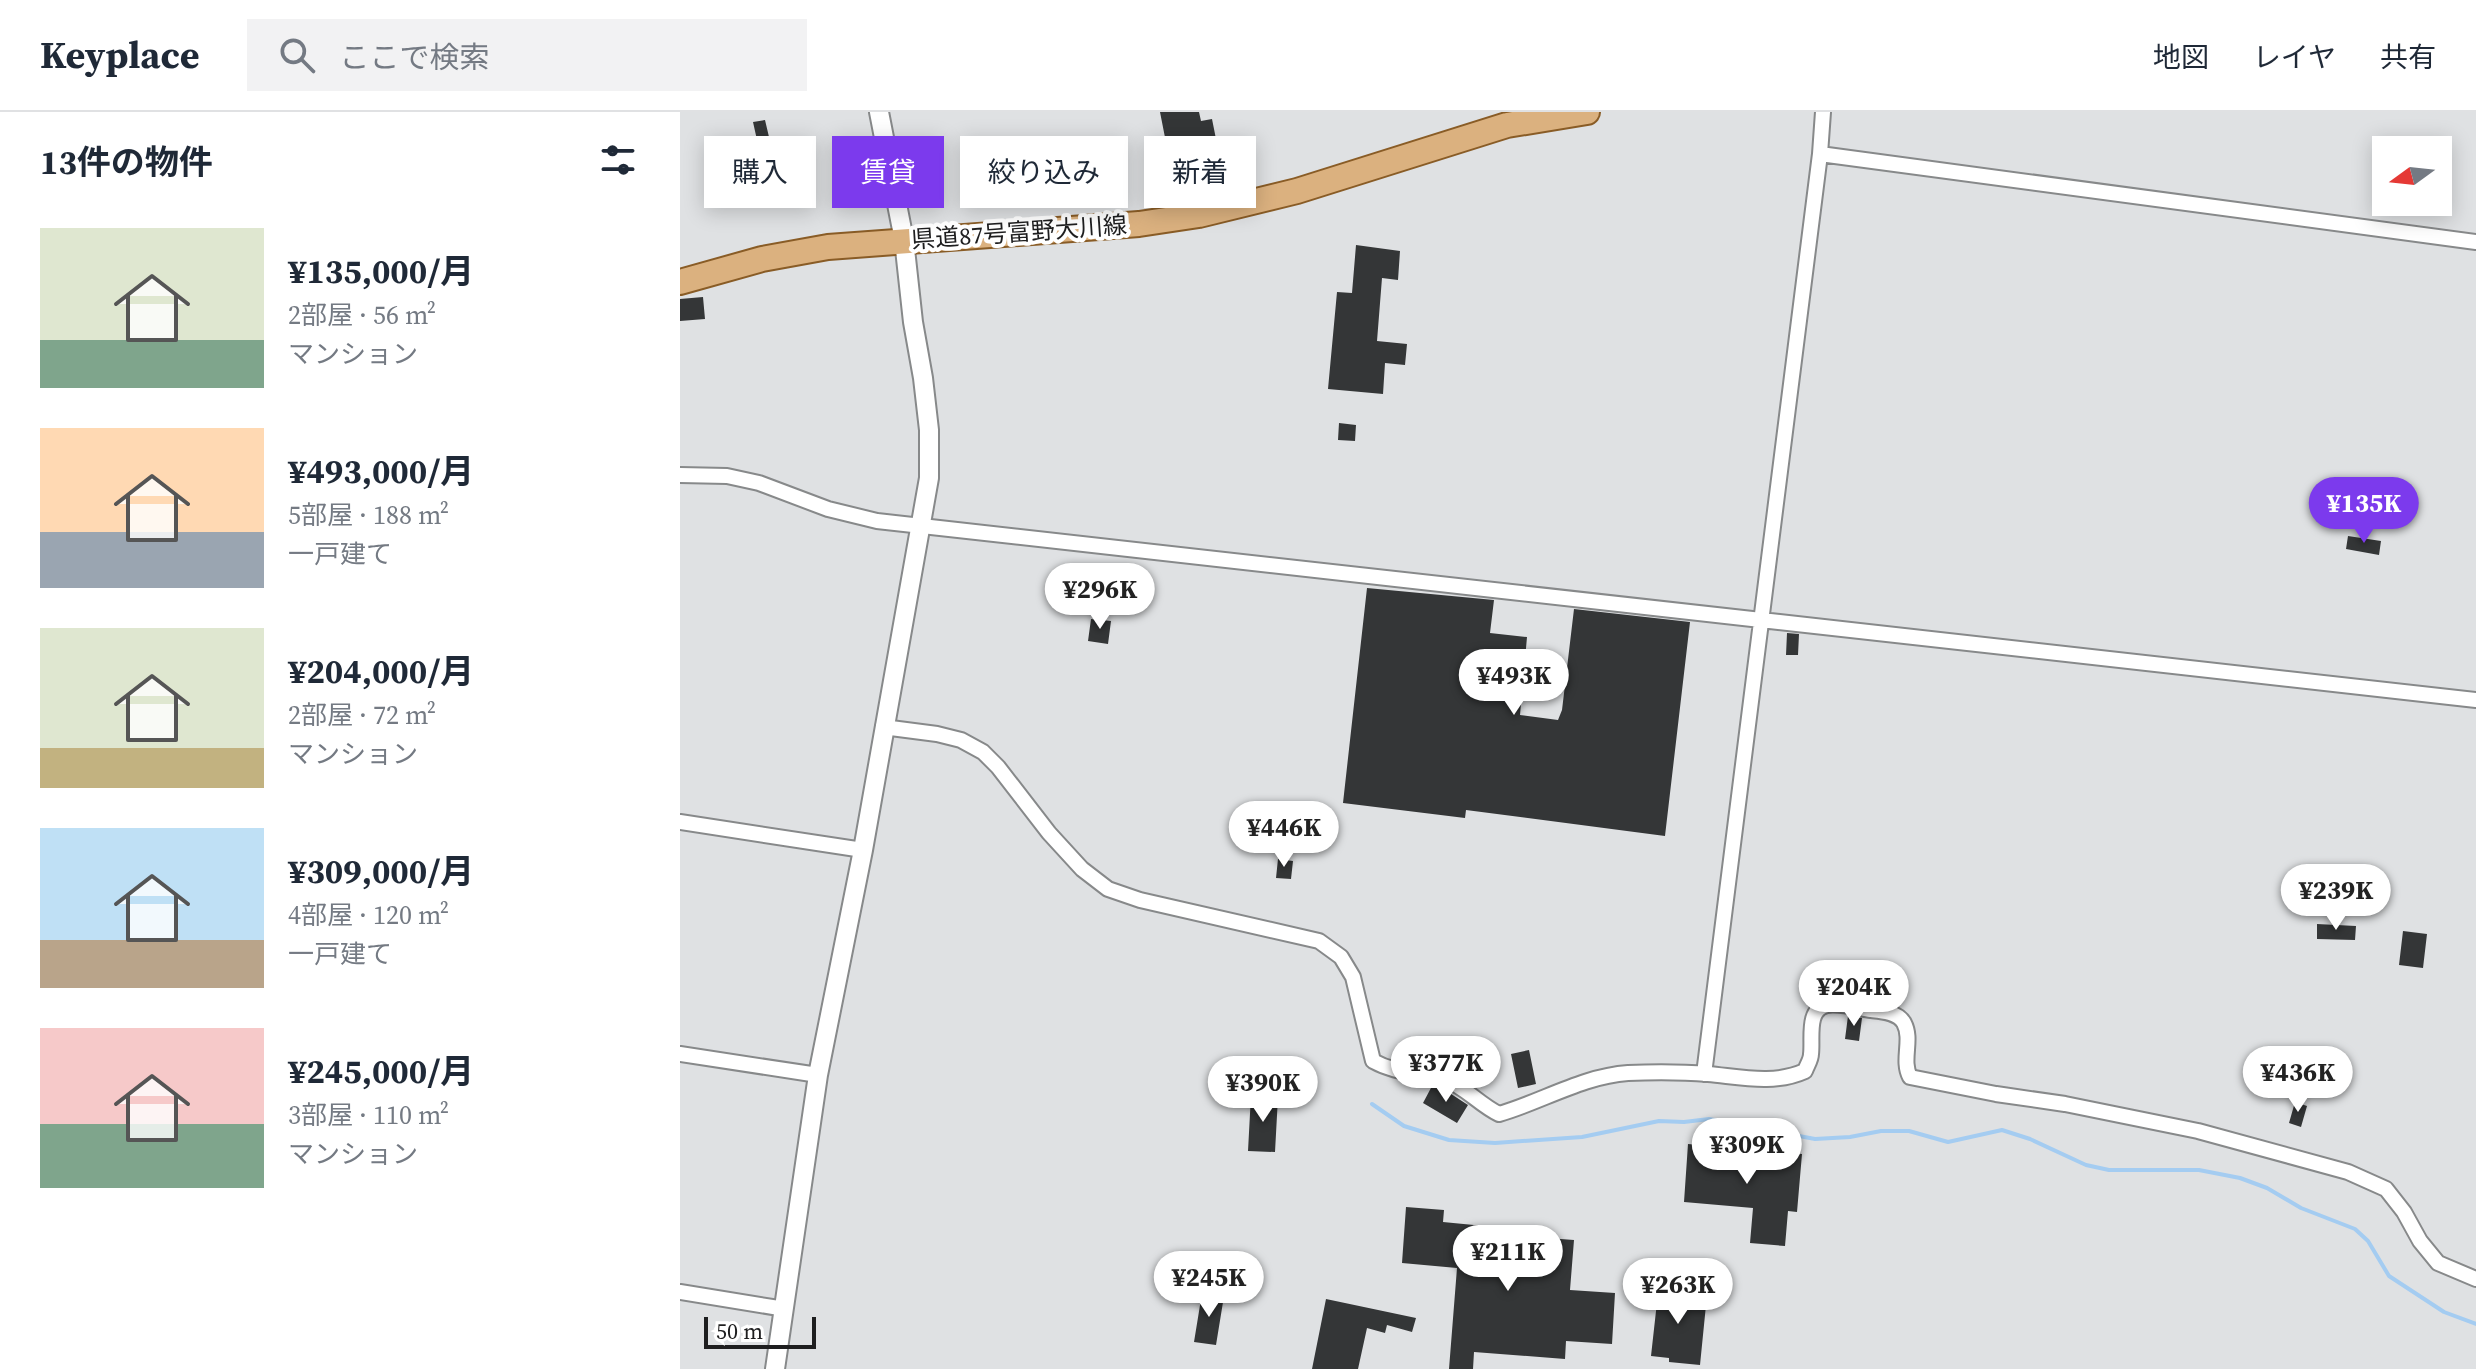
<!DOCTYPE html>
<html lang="ja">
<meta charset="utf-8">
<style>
body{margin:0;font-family:"Source Serif 4","Noto Sans JP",serif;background:#f2f2f3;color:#1f2937;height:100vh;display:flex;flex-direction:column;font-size:30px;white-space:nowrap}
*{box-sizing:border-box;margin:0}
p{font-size:26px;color:#747a83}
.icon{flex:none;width:44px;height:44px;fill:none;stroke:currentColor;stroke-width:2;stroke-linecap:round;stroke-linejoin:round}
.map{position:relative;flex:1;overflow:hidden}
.drawer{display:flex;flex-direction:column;background:#fff;width:680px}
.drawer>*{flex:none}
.guide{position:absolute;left:24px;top:24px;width:760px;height:72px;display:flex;gap:16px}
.needle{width:52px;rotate:255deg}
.tools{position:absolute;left:1692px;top:24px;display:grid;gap:16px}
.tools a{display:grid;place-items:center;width:80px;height:80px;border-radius:0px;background:#fff;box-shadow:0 4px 20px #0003;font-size:40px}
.scale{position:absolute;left:24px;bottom:20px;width:112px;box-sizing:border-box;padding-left:8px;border:4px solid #1e1e1f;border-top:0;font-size:22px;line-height:28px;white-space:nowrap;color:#1e1e1f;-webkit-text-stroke:6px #fff;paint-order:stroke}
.price{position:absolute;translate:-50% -68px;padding:0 18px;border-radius:28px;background:#fff;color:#222;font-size:26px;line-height:52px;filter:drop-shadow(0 2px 4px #0008)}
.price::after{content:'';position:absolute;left:50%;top:48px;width:24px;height:18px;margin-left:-12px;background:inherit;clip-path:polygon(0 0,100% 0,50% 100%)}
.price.active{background:#7c3aed;color:#fff}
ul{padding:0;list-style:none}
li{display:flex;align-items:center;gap:24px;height:200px;padding:0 40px}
li span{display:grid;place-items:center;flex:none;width:224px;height:160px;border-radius:0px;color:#555}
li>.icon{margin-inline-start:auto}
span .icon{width:96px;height:96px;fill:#fffc;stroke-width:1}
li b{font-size:34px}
h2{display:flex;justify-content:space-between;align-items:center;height:96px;padding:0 40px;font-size:34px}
.chip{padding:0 28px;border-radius:0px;background:#fff;box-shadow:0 4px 20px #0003;font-size:28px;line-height:72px}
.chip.active{background:#7c3aed;color:#fff}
header{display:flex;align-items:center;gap:48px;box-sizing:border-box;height:112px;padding:0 40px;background:#fff;border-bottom:2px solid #e0e1e3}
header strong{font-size:38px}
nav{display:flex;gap:44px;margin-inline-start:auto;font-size:28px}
.search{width:560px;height:72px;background:#f2f2f3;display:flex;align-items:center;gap:20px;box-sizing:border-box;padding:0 28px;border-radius:0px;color:#747a83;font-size:30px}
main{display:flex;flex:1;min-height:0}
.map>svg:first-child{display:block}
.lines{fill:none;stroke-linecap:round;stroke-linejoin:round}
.stream{stroke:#a4ccf1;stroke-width:4}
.building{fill:#343637}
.minor-casing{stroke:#87898a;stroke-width:18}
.tertiary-casing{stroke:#87898a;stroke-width:22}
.primary-casing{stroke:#895c26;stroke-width:28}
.minor{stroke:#fff;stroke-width:14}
.tertiary{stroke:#fff;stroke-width:18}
.primary{stroke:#dbb17f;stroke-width:24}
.labels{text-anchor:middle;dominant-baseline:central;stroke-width:8;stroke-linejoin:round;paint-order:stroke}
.street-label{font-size:24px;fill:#1e1e1f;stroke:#fff}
</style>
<header>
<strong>Keyplace</strong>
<div class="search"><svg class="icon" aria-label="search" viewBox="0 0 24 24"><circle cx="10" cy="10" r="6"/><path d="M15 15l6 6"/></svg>ここで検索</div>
<nav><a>地図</a><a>レイヤ</a><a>共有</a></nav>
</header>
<main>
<section class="drawer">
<h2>13件の物件<svg class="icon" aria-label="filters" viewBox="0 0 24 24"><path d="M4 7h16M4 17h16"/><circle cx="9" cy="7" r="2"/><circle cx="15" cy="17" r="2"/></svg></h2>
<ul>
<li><span style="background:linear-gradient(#dfe7d0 70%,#7fa58c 0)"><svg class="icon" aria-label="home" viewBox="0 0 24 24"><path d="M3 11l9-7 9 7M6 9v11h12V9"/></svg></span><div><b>¥135,000/月</b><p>2部屋 · 56 m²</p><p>マンション</p></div></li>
<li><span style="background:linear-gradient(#ffd9b3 65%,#9aa5b1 0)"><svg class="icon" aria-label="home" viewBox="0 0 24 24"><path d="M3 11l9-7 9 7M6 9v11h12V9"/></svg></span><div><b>¥493,000/月</b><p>5部屋 · 188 m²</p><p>一戸建て</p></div></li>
<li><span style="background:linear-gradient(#dfe7d0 75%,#c2b280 0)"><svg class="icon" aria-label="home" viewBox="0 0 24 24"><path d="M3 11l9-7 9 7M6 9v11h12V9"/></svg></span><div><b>¥204,000/月</b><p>2部屋 · 72 m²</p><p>マンション</p></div></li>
<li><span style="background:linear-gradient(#bfe0f5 70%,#b9a48a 0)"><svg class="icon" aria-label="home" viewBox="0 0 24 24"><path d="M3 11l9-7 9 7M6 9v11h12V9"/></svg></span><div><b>¥309,000/月</b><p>4部屋 · 120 m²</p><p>一戸建て</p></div></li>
<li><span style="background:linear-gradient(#f6c9c9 60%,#7fa58c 0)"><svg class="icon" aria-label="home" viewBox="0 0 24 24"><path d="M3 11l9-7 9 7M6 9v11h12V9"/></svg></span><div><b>¥245,000/月</b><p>3部屋 · 110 m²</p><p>マンション</p></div></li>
</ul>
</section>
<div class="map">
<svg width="1796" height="1257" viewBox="0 0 1796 1257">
<rect width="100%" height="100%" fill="#dfe1e3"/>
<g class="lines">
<path class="stream" d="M 692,992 L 724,1014 L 769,1028 L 815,1031 L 902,1025 L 979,1009 L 1004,1010 L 1029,1007 L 1135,1027 L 1170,1025 L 1201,1019 L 1229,1019 L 1268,1030 L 1322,1018 L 1350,1027 L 1406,1053 L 1429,1058 L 1519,1058 L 1560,1066 L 1587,1076 L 1621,1096 L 1675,1117 L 1688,1129 L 1709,1164 L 1764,1200 L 1796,1212"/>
</g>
<path class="building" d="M 480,0 L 519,0 L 521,9 L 532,7 L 536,27 L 525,29 L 529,48 L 491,56 Z
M 85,8 L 89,25 L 77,28 L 73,10 Z
M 676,133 L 720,139 L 718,168 L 702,166 L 697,229 L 727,232 L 725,253 L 705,251 L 703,282 L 648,277 L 657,180 L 672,181 Z
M 23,185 L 25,207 L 0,209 L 0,187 Z
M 659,311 L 676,313 L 675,329 L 658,328 Z
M 1668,424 L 1701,429 L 1699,443 L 1666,437 Z
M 687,476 L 814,488 L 810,521 L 847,525 L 840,603 L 878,608 L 882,598 L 894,497 L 1010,510 L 985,724 L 786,698 L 785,706 L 663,691 Z
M 411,507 L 431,509 L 428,532 L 408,529 Z
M 1107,521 L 1119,522 L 1118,543 L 1106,543 Z
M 598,747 L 613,749 L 611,767 L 596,766 Z
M 1637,812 L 1676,814 L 1675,828 L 1637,827 Z
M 1723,819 L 1747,822 L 1743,856 L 1719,853 Z
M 1168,904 L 1182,906 L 1179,929 L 1165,927 Z
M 849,938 L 856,972 L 838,976 L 831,942 Z
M 752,974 L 768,980 L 788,993 L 777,1011 L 743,991 Z
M 571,983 L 598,985 L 595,1040 L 568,1039 Z
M 1615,990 L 1627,994 L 1621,1015 L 1609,1011 Z
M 1008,1032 L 1122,1042 L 1117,1100 L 1108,1099 L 1105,1134 L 1070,1131 L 1073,1096 L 1004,1090 Z
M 726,1095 L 764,1098 L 763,1110 L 804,1114 L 802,1138 L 865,1143 L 867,1126 L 894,1128 L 890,1178 L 935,1181 L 932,1232 L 886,1229 L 885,1247 L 794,1240 L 793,1257 L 769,1257 L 777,1156 L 722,1151 Z
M 979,1172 L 1013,1174 L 1012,1191 L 1026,1193 L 1020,1253 L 989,1250 L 989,1246 L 971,1244 Z
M 522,1181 L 544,1184 L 536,1233 L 514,1230 Z
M 646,1187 L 736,1206 L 732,1220 L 707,1213 L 705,1221 L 687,1216 L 678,1257 L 632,1257 Z"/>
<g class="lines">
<defs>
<path id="minor" d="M 1140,42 L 1796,130
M 0,363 L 47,364 L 79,371 L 148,397 L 197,409 L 1796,588
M 203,615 L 257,622 L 281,628 L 303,640 L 318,655 L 369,721 L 402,757 L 428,777 L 460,788 L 639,829 L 661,845 L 673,865 L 693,949 C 718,963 741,959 766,968 C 784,974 800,993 819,1002 C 861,990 903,964 948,961 C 974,960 1002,960 1028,962 C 1061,965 1094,973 1125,959 C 1127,953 1131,948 1131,942 C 1133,927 1126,897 1147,893 C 1160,891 1178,896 1191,898 C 1201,899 1218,900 1224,911 C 1233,928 1221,948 1230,965 L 1316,982 L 1385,992 L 1518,1019 L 1668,1060 L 1706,1077 L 1724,1100 L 1740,1129 L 1758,1151 L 1796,1167
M 0,710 L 183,738
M 0,942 L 138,963
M 1024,962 L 1140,42 L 1143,0
M 0,1180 L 105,1197"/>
<path id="tertiary" d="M 95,1257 L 138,963 L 183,738 L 249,366 L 249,318 L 243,266 L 233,210 L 224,128 L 199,0"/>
<path id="primary" d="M 0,170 L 82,147 L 148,135 L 459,112 L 519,103 L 617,79 L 827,13 L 907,0"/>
</defs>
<use href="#minor" class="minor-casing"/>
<use href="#tertiary" class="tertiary-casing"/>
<use href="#primary" class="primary-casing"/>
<use href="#minor" class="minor"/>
<use href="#tertiary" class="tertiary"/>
<use href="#primary" class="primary"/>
</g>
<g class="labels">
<g class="street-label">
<text transform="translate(339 120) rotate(-4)">県道87号富野大川線</text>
</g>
</g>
</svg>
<div class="tools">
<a><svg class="needle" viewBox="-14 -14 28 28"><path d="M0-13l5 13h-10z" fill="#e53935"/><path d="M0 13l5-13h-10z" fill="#747a83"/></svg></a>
</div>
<div class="scale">50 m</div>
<b class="price active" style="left:1684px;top:433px">¥135K</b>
<b class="price" style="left:420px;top:519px">¥296K</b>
<b class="price" style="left:834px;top:605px">¥493K</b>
<b class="price" style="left:604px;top:757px">¥446K</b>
<b class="price" style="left:1656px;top:820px">¥239K</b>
<b class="price" style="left:1174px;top:916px">¥204K</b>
<b class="price" style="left:766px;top:992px">¥377K</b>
<b class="price" style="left:1618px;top:1002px">¥436K</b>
<b class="price" style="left:583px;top:1012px">¥390K</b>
<b class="price" style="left:1067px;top:1074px">¥309K</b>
<b class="price" style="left:828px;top:1181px">¥211K</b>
<b class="price" style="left:529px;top:1207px">¥245K</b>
<b class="price" style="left:998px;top:1214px">¥263K</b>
<div class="guide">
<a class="chip">購入</a>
<a class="chip active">賃貸</a>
<a class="chip">絞り込み</a>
<a class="chip">新着</a>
</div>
</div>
</main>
